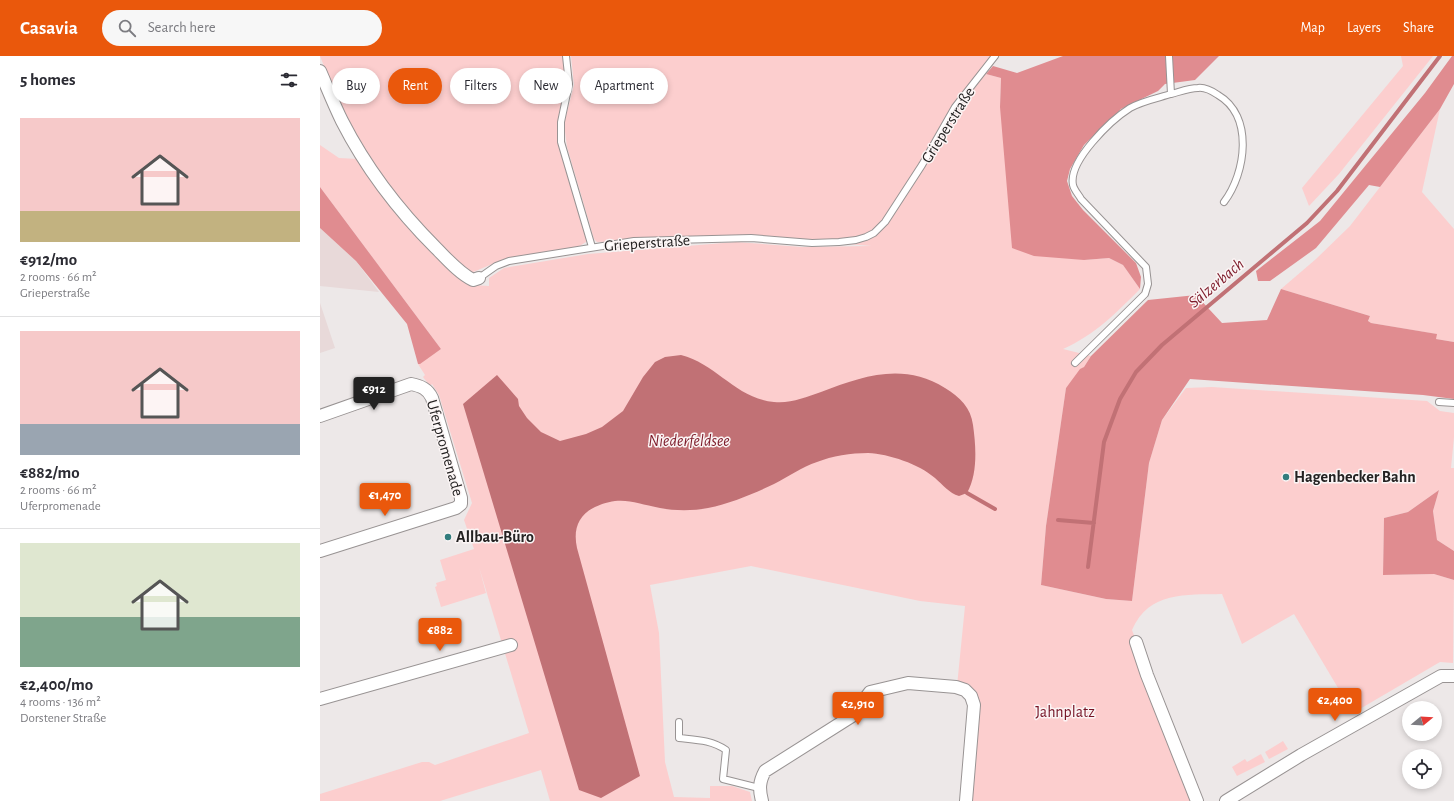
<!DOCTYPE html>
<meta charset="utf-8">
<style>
body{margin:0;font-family:"Alegreya Sans",sans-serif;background:#f7f7f7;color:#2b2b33;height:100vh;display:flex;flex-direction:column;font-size:15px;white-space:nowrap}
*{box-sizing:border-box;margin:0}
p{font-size:13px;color:#7c7c81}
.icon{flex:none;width:22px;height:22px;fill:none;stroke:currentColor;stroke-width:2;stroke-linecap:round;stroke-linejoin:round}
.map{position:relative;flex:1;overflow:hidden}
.drawer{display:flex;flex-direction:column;background:#fff;width:320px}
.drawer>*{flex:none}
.hud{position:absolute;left:12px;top:12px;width:380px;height:36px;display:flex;gap:8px}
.needle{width:26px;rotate:72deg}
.tools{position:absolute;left:1082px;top:645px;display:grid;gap:8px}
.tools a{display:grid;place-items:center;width:40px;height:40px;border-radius:50%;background:#fff;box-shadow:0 2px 6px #0003;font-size:20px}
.price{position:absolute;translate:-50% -34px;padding:0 9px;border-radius:4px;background:#ea580c;color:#fff;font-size:13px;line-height:26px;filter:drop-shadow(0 1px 2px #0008)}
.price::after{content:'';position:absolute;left:50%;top:24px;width:12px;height:9px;margin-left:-6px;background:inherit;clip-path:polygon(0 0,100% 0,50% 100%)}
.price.active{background:#222;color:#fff}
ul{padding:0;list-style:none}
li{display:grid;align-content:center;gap:8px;height:212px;padding:0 20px}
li+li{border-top:1px solid #e1e1e2}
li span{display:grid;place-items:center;height:124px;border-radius:0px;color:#555}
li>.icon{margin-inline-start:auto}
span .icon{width:72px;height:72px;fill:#fffc;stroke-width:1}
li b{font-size:17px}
h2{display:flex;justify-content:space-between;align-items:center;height:48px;padding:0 20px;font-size:17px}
.tag{padding:0 14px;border-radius:18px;background:#fff;box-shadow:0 2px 6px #0003;font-size:14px;line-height:36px}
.tag.active{background:#ea580c;color:#fff}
header{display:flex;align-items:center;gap:24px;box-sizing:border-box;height:56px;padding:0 20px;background:#ea580c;color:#fff}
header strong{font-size:19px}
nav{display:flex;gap:22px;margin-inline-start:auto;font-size:14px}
.search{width:280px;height:36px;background:#f7f7f7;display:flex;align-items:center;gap:10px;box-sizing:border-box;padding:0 14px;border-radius:22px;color:#7c7c81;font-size:15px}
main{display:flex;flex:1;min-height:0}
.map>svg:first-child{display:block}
.built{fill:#e8d9d9}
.green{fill:#fccece}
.forest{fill:#e08c90}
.water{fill:#c17175}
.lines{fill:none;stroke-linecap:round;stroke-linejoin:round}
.stream{stroke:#c17175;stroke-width:4}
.lane-casing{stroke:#989393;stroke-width:8}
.street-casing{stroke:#989393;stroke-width:14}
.lane{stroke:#fff;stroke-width:6}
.street{stroke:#fff;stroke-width:12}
.poi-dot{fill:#327c7d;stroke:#fbf5f5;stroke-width:1.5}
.labels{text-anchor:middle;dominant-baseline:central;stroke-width:3;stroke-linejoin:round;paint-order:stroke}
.street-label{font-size:16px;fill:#242222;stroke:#fbf5f5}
.poi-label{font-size:16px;font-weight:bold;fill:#242222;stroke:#fbf5f5;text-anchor:start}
.park-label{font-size:16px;fill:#751224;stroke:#fbf5f5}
.water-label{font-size:17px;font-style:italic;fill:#7e1c2b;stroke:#fbf5f5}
</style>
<header>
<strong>Casavia</strong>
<div class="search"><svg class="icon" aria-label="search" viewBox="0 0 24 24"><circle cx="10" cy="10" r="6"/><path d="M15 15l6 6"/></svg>Search here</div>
<nav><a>Map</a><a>Layers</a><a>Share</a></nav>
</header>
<main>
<section class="drawer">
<h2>5 homes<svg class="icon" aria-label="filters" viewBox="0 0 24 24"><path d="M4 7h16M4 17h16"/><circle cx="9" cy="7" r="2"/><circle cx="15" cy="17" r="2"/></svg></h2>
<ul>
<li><span style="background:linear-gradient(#f6c9c9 75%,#c2b280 0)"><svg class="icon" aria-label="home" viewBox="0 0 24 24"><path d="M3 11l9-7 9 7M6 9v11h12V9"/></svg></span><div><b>€912/mo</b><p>2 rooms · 66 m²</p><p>Grieperstraße</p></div></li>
<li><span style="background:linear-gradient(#f6c9c9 75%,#9aa5b1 0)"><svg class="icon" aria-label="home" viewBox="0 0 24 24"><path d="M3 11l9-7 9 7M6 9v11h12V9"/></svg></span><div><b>€882/mo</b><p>2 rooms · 66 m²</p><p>Uferpromenade</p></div></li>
<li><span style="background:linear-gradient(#dfe7d0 60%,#7fa58c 0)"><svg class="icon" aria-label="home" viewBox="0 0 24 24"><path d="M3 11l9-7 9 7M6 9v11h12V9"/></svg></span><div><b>€2,400/mo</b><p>4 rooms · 136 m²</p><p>Dorstener Straße</p></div></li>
</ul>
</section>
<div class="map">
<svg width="1134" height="745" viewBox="0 0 1134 745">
<rect width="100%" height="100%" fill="#ede8e8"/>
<path class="built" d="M 0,172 L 36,205 L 59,236 L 0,230 Z
M 0,247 L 15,292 L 0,297 Z"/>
<path class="green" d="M 0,0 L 243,0 L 247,20 L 246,35 L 238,82 L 265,170 L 268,180 L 266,186 L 258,191 L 184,203 L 151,217 L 127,196 L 78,143 L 40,87 L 17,43 Z
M 251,0 L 673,0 L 654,23 L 666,18 L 681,22 L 680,51 L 764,204 L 789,202 L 803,209 L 820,233 C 795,258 776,278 743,293 L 771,300 L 764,311 L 746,332 L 726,470 L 721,529 L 786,543 L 812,545 L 829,407 L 842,364 L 866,332 L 892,331 L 1107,345 L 1120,355 L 1134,357 L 1134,381 L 1131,412 L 1134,412 L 1134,495 L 1117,484 L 1113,455 L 1119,434 L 1088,456 L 1064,462 L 1063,519 L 1114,518 L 1134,524 L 1133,607 L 1120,606 L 1033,657 L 974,558 L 922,588 L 902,538 C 866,539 829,535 812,574 L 875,745 L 648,745 L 656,649 L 637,630 L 645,550 L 600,545 L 431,510 L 330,529 L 339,577 L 345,706 L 354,741 L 390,742 L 390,730 L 412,730 L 430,736 L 432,745 L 230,745 L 221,714 L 120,745 L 0,745 L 0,738 L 102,706 L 109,706 L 115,709 L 209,677 L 159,511 L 166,537 L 121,551 L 115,531 L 117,530 L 116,527 L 126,524 L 120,504 L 154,493 L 144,464 L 152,447 L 119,339 L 112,328 L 110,330 L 103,321 L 105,319 L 98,308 L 121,293 L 0,131 L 0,89 L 19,102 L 38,103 L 152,229 L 169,230 L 169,222 L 184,212 L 268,198 L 416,186 L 482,191 L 552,190 L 426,180 L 277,186 L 274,183 L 247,91 L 244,68 L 254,29 Z
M 1081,0 L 1113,0 L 1019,118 L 989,150 L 982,132 L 1083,10 Z
M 1120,53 L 1102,136 L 1134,173 L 1134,286 L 1116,283 L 1116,278 L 1051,267 L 1048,266 L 1050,260 L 961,233 L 996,203 L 1030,170 Z
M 963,685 L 968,693 L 949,703 L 945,696 Z
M 941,698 L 945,706 L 917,720 L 912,711 L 925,703 L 927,706 Z"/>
<path class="forest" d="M 743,0 L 899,0 L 875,24 L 845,28 L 838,35 L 801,53 L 764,89 L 750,113 L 747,125 L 752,140 L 763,154 L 816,207 L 821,221 L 820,233 L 803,209 L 789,202 L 764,204 L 714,200 L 692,192 L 680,51 L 681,22 L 666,18 L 673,10 L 697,17 Z
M 1132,0 L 1134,0 L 1134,28 L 1120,53 L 1060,131 L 1049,129 L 996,192 L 950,225 L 938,225 L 936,215 L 1000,165 L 1105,37 Z
M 0,131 L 121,293 L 100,308 L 98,308 L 87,268 L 36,205 L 0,172 Z
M 961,233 L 1050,260 L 1048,265 L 1051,267 L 1117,278 L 1116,283 L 1134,286 L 1134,343 L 1103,339 L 870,323 L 842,364 L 829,407 L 812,545 L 786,543 L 721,529 L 726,470 L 746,332 L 760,313 L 764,311 L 771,300 L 828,244 L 876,239 L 902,267 L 947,264 Z
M 1119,434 L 1113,455 L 1117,484 L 1134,495 L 1134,524 L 1114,518 L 1063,519 L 1064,462 L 1088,456 Z"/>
<path class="water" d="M 361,299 C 397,308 415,342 454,346 C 470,348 486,341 501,336 C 543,320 583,306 625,332 C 640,341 651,352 653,369 C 656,390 658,418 647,437 L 639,440 C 629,437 623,429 615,422 C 599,408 569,398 548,397 C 531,397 512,400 497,406 C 482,411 468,421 454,428 C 433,438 411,447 388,452 C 373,455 355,455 340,452 C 314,447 301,439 275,451 C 258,459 253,474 257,492 L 320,720 L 281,742 L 259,734 L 143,348 L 177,319 L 198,343 L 199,350 L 207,362 L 221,376 L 240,385 L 266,378 L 282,371 L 303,355 L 323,321 L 335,306 L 345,301 Z"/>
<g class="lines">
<path class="stream" d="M 647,437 L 675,453
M 738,464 L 774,467
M 768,511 L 784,386 L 800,343 L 816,316 L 842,289 L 987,167 L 1017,135 L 1120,0"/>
<defs>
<path id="lane" d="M 246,0 L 249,28 L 241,66 L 241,86 L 272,191
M 851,38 C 859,36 869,32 878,32 C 885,31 892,35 898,39 C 934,60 926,117 904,146
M 159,222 L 176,210 L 189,205 L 314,185 L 431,182 L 492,187 L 519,186 L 536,184 L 546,181 L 554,177 L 565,166 L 602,109 L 635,51 L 675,0
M 755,307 L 825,238 L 828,228 L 826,211 L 761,143 C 759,139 754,134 753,129 C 748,105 791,64 810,52 C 822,45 838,42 851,38 L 849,0
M 1119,346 L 1134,347
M 359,666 L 359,682 C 377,684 391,684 406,694 L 403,723 L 439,732"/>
<path id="street" d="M 0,15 C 7,31 14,49 22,65 C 46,112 79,155 116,192 C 127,203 139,217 153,224 L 159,222
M 0,360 L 91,328 C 101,330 108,333 112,342 L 141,442 L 141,448 L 136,452 L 0,495
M 816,586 L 827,619 L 877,745
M 0,643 L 191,589
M 442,745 C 439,733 439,726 445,715 L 532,660 L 550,636 L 588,627 L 636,631 L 645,634 L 651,640 L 654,649 L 646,745
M 906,745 L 981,699 L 1121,620 L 1134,620"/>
</defs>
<use href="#lane" class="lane-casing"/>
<use href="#street" class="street-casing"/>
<use href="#lane" class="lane"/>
<use href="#street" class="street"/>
</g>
<g class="poi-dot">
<circle cx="966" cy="421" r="4"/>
<circle cx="128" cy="481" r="4"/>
</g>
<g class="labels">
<g class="street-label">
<text transform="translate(628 69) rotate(-58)">Grieperstraße</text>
<text transform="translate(327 187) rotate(-4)">Grieperstraße</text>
<text transform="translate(125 392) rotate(74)">Uferpromenade</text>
</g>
<g class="poi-label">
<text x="974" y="421">Hagenbecker Bahn</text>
<text x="136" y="481">Allbau-Büro</text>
</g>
<g class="park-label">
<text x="745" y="656">Jahnplatz</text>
</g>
<g class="water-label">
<text transform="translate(896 227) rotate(-40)">Sälzerbach</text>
<text x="369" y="384">Niederfeldsee</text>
</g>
</g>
</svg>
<div class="tools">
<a><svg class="needle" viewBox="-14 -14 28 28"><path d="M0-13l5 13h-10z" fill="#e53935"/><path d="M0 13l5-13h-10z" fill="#7c7c81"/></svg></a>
<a><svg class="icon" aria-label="locate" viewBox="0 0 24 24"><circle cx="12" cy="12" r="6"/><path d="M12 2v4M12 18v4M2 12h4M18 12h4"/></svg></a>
</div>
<b class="price active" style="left:54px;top:355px">€912</b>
<b class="price" style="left:65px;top:461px">€1,470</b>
<b class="price" style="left:120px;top:596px">€882</b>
<b class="price" style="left:1015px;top:666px">€2,400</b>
<b class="price" style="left:538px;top:670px">€2,910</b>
<div class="hud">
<a class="tag">Buy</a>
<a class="tag active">Rent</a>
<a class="tag">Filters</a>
<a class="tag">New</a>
<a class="tag">Apartment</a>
</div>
</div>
</main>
